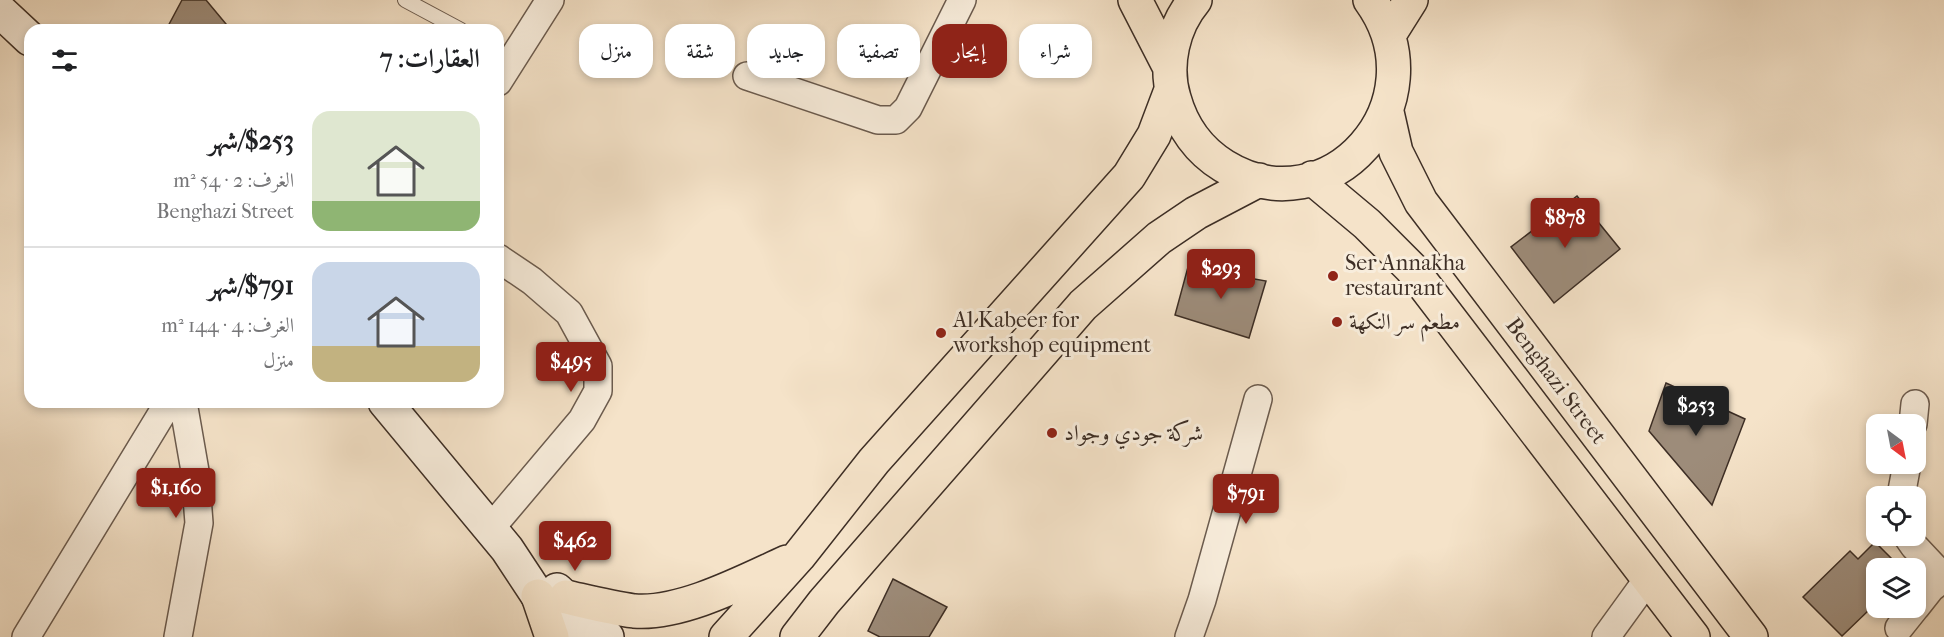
<!DOCTYPE html>
<html lang="ar">
<meta charset="utf-8">
<style>
body{margin:0;font-family:"IM FELL French Canon",Amiri,serif;background:#f6f6f6;color:#202124;direction:rtl;height:100vh;display:flex;flex-direction:column;font-size:22px;white-space:nowrap}
*{box-sizing:border-box;margin:0}
p{font-size:20px;color:#757577}
.icon{flex:none;width:33px;height:33px;fill:none;stroke:currentColor;stroke-width:2;stroke-linecap:round;stroke-linejoin:round}
.map{position:relative;flex:1;overflow:hidden;direction:ltr}
.drawer{position:absolute;left:24px;top:24px;width:480px;height:384px;display:flex;flex-direction:column;background:#fff;border-radius:18px;box-shadow:0 3px 9px #0003;direction:rtl}
.drawer>*{flex:none}
.hud{position:absolute;left:522px;top:24px;width:570px;height:54px;direction:rtl;display:flex;gap:12px}
.needle{width:39px;rotate:148deg}
.tools{position:absolute;left:1866px;top:414px;display:grid;gap:12px}
.tools a{display:grid;place-items:center;width:60px;height:60px;border-radius:12px;background:#fff;box-shadow:0 3px 9px #0003;font-size:30px}
.price{position:absolute;translate:-50% -51px;padding:0 14px;border-radius:6px;background:#8f2418;color:#fff;font-size:20px;line-height:39px;filter:drop-shadow(0 2px 3px #0008)}
.price::after{content:'';position:absolute;left:50%;top:36px;width:18px;height:14px;margin-left:-9px;background:inherit;clip-path:polygon(0 0,100% 0,50% 100%)}
.price.current{background:#222;color:#fff}
ul{padding:0;list-style:none}
li{display:flex;align-items:center;gap:18px;height:150px;padding:0 24px}
li+li{border-top:2px solid #e0e0e0}
li span{display:grid;place-items:center;flex:none;width:168px;height:120px;border-radius:18px;color:#555}
li>.icon{margin-inline-start:auto}
span .icon{width:72px;height:72px;fill:#fffc;stroke-width:1}
li b{font-size:26px}
h2{display:flex;justify-content:space-between;align-items:center;height:72px;padding:0 24px;font-size:26px}
.chip{padding:0 21px;border-radius:18px;background:#fff;box-shadow:0 3px 9px #0003;font-size:21px;line-height:54px}
.chip.current{background:#8f2418;color:#fff}
.map>svg:first-child{display:block}
.building{fill:#9d8c7a;stroke:#3d2e25;stroke-width:1.5}
.lines{fill:none;stroke-linecap:round;stroke-linejoin:round}
.service-casing{stroke:#6b5b4e;stroke-width:16}
.minor-casing{stroke:#6b5b4e;stroke-width:30}
.secondary-casing{stroke:#3d2e25;stroke-width:36}
.primary-casing{stroke:#3d2e25;stroke-width:36}
.service{stroke:#f8eddc;stroke-width:14}
.minor{stroke:#f8eddc;stroke-width:27}
.secondary{stroke:#f8eddc;stroke-width:33}
.primary{stroke:#f5e3c9;stroke-width:33}
.poi-dot{fill:#8f2418;stroke:#f8eddc;stroke-width:2}
.labels{text-anchor:middle;dominant-baseline:central;stroke-width:6;stroke-linejoin:round;paint-order:stroke}
.poi-label{font-size:22px;fill:#3d2e25;stroke:#f8eddc;text-anchor:start}
.street-label{font-size:22px;fill:#3d2e25;stroke:#f8eddc}
</style>
<div class="map">
<svg width="1944" height="637" viewBox="0 0 1944 637">
<rect width="100%" height="100%" fill="#f5e3c9"/>
<filter id="stains"><feTurbulence type="fractalNoise" baseFrequency=".00333" numOctaves="4"/><feColorMatrix values="0 0 0 0 .2 0 0 0 0 .09 0 0 0 0 .02 0 0 0 .5 -.17"/></filter>
<radialGradient id="worn" r=".72"><stop offset=".6" stop-color="#630" stop-opacity="0"/><stop offset="1" stop-color="#630" stop-opacity=".3"/></radialGradient>
<path class="building" d="M 182,0 L 206,0 L 231,30 L 166,30 Z
M 1577,196 L 1620,249 L 1554,303 L 1511,247 Z
M 1188,267 L 1266,281 L 1249,338 L 1175,315 Z
M 1666,383 L 1745,419 L 1712,505 L 1649,431 Z
M 1875,542 L 1901,568 L 1876,568 L 1876,608 L 1886,608 L 1877,616 L 1870,609 L 1842,636 L 1803,597 L 1850,551 L 1858,559 Z
M 893,579 L 947,607 L 929,637 L 880,637 L 868,631 Z"/>
<g class="lines">
<defs>
<path id="service" d="M 405,0 L 461,30"/>
<path id="minor" d="M 747,76 L 878,120 L 896,120 L 908,108 L 962,0
M 498,82 L 550,0
M 1913,424 L 1915,404
M 1901,496 L 1907,464
M 490,529 L 582,420 L 598,391 L 598,366 L 569,313 L 532,281 L 498,258
M 1907,536 L 1914,546 L 1944,578 L 1931,588 L 1916,607
M 1899,628 L 1915,608
M 26,637 L 169,402
M 178,637 L 199,523 L 195,471 L 183,402
M 1189,637 L 1202,600 L 1258,399
M 1606,637 L 1648,579"/>
<path id="secondary" d="M 0,11 L 30,39
M 385,402 L 507,549 L 538,596 L 570,637
M 557,590 L 607,637"/>
<path id="primary" d="M 1135,0 L 1170,68
M 1195,0 C 1173,26 1164,65 1174,98 C 1182,127 1198,150 1224,166 C 1329,231 1444,102 1370,0
M 1389,35 L 1411,0
M 1387,112 L 1396,152 L 1421,202 L 1751,637
M 1312,178 L 1367,224 L 1411,268 L 1693,637
M 538,596 L 552,637
M 566,597 C 588,602 611,608 634,611 C 681,615 745,581 787,562
M 726,637 L 799,556 L 874,461 L 1129,176 L 1154,135 L 1171,90
M 797,637 L 824,602 L 1083,305 L 1159,238 L 1196,213 L 1259,180"/>
</defs>
<use href="#service" class="service-casing"/>
<use href="#minor" class="minor-casing"/>
<use href="#secondary" class="secondary-casing"/>
<use href="#primary" class="primary-casing"/>
<use href="#service" class="service"/>
<use href="#minor" class="minor"/>
<use href="#secondary" class="secondary"/>
<use href="#primary" class="primary"/>
</g>
<g class="poi-dot">
<circle cx="1333" cy="276" r="6"/>
<circle cx="1337" cy="322" r="6"/>
<circle cx="941" cy="333" r="6"/>
<circle cx="1052" cy="433" r="6"/>
</g>
<g class="labels">
<g class="poi-label">
<text x="1345" y="263">Ser Annakha<tspan x="1345" dy="25">restaurant</tspan></text>
<text x="953" y="320">Al Kabeer for<tspan x="953" dy="25">workshop equipment</tspan></text>
<text x="1349" y="322">مطعم سر النكهة</text>
<text x="1064" y="433">شركة جودي وجواد</text>
</g>
<g class="street-label">
<text transform="translate(1556 381) rotate(53)">Benghazi Street</text>
</g>
</g>
<rect width="100%" height="100%" filter="url(#stains)"/>
<rect width="100%" height="100%" fill="url(#worn)"/>
</svg>
<div class="tools">
<a><svg class="needle" viewBox="-14 -14 28 28"><path d="M0-13l5 13h-10z" fill="#e53935"/><path d="M0 13l5-13h-10z" fill="#757577"/></svg></a>
<a><svg class="icon" aria-label="locate" viewBox="0 0 24 24"><circle cx="12" cy="12" r="6"/><path d="M12 2v4M12 18v4M2 12h4M18 12h4"/></svg></a>
<a><svg class="icon" aria-label="layers" viewBox="0 0 24 24"><path d="M12 4l9 5-9 5-9-5zM3 14l9 5 9-5"/></svg></a>
</div>
<b class="price" style="left:1565px;top:249px">$878</b>
<b class="price" style="left:1221px;top:300px">$293</b>
<b class="price" style="left:571px;top:393px">$495</b>
<b class="price current" style="left:1696px;top:437px">$253</b>
<b class="price" style="left:176px;top:519px">$1,160</b>
<b class="price" style="left:1246px;top:525px">$791</b>
<b class="price" style="left:575px;top:572px">$462</b>
<div class="hud">
<a class="chip">شراء</a>
<a class="chip current">إيجار</a>
<a class="chip">تصفية</a>
<a class="chip">جديد</a>
<a class="chip">شقة</a>
<a class="chip">منزل</a>
</div>
<section class="drawer">
<h2>العقارات: 7<svg class="icon" aria-label="filters" viewBox="0 0 24 24"><path d="M4 7h16M4 17h16"/><circle cx="9" cy="7" r="2"/><circle cx="15" cy="17" r="2"/></svg></h2>
<ul>
<li><span style="background:linear-gradient(#dfe7d0 75%,#8fb573 0)"><svg class="icon" aria-label="home" viewBox="0 0 24 24"><path d="M3 11l9-7 9 7M6 9v11h12V9"/></svg></span><div><b>$253/شهر</b><p>الغرف: 2 · 54 m²</p><p>Benghazi Street</p></div></li>
<li><span style="background:linear-gradient(#c9d6e8 70%,#c2b280 0)"><svg class="icon" aria-label="home" viewBox="0 0 24 24"><path d="M3 11l9-7 9 7M6 9v11h12V9"/></svg></span><div><b>$791/شهر</b><p>الغرف: 4 · 144 m²</p><p>منزل</p></div></li>
</ul>
</section>
</div>
